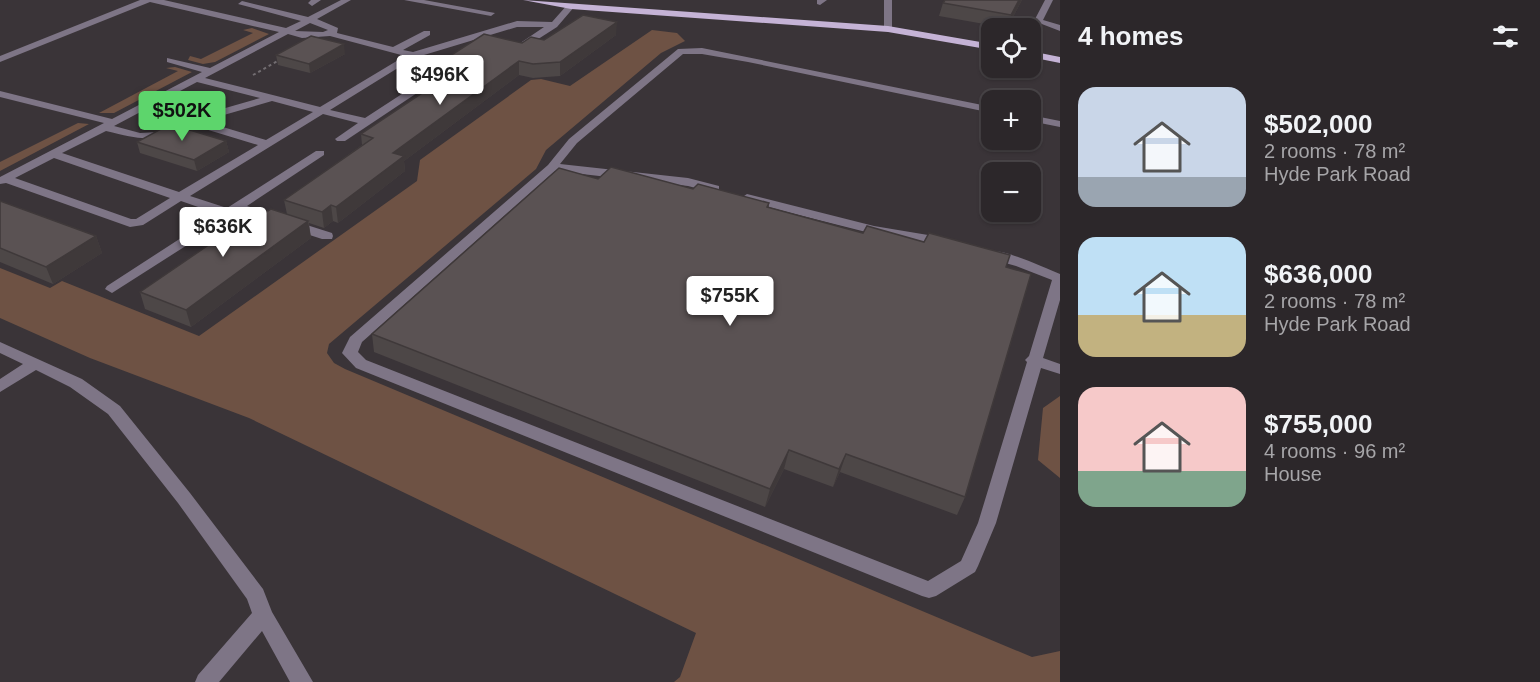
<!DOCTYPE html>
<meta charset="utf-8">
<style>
body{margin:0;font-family:Helvetica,sans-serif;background:#383336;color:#f1f3f6;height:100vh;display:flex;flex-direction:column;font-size:22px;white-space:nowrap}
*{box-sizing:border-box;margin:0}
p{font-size:20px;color:#a6a5a8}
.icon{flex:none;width:33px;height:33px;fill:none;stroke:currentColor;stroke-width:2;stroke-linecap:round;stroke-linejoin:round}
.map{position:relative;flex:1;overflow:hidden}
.details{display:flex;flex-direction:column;background:#2c272a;width:480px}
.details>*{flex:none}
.tools{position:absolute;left:981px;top:18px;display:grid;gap:12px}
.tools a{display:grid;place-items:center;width:60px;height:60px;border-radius:12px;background:#2c272a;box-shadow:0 2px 4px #0004,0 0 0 2px #484447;font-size:30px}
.price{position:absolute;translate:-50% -51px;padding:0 14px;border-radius:6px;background:#fff;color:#222;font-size:20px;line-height:39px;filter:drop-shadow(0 2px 3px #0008)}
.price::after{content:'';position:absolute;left:50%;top:36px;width:18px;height:14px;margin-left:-9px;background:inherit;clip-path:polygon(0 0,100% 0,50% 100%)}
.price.current{background:#5dd56c;color:#111}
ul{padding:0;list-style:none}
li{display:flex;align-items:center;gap:18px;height:150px;padding:0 18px}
li span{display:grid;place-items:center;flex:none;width:168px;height:120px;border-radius:18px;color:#555}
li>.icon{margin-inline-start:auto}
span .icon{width:72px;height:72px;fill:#fffc;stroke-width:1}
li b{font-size:26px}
h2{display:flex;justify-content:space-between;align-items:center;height:72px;padding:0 18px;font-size:26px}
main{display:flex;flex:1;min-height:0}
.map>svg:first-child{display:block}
.green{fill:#6e5244}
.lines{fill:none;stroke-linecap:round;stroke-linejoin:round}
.path{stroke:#726d71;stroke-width:2;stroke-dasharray:3 3;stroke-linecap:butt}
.minor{fill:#7e7586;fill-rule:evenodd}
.major{fill:#c5b3d6;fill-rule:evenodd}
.wall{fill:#4d4747}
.shaded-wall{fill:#3f393a}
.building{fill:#5a5253;stroke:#3f393a;stroke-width:1.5}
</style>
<main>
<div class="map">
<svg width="1060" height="682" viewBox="0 0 1060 682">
<rect width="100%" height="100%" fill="#3a3438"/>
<path class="green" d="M 252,28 L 269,34 L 215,62 L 203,64 L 188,60 L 190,56 L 201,59 L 253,33 L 243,30 Z
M 652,30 L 677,33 L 685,41 L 661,53 L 546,150 L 536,169 L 329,344 L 327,353 L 334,363 L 345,369 L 1032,657 L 1060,651 L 1060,682 L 674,682 L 680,677 L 696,633 L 249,418 L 90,358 L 0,318 L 0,268 L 50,288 L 62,281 L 199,336 L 417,181 L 420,160 L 531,80 L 541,79 L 570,86 Z
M 175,67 L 192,72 L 114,113 L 99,113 L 178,71 L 166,68 Z
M 78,123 L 89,124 L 0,171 L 0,162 Z
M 1060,396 L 1060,478 L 1038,460 L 1043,408 Z"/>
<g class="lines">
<path class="path" d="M 253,75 L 281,59"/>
<path class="minor" d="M 140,0 L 164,0 L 286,28 L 301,21 L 238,4 L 242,1 L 308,17 L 341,0 L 351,0 L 317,19 L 338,28 L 337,33 L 393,47 L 424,31 L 430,31 L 430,35 L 403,50 L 413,52 L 517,21 L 552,22 L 568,4 L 575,6 L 557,27 L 521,50 L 513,48 L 544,27 L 517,27 L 424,55 L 449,62 L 421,81 L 417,93 L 345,141 L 337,141 L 335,139 L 358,123 L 323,114 L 190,196 L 227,208 L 316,151 L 324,151 L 324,155 L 247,206 L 332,233 L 333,236 L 332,239 L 322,239 L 239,212 L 112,293 L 105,289 L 107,286 L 218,214 L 181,201 L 143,225 L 130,227 L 6,183 L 0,184 L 0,177 L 104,123 L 0,97 L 0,91 L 112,119 L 202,72 L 167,62 L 167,58 L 210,68 L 279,32 L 150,2 L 0,62 L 0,56 ZM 310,23 L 328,30 L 323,32 L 295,31 ZM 288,34 L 302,38 L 330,36 L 405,56 L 320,107 L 205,78 ZM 414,58 L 436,63 L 412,78 L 408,90 L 365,118 L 330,110 ZM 197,82 L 260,98 L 187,119 L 157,132 L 140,133 L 114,126 ZM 272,101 L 313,112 L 266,140 L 203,121 ZM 192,125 L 258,145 L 179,192 L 62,153 L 106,131 C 146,141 153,142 192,125 ZM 54,158 L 170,198 L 136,219 L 131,219 L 15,178 Z
M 311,0 L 321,0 L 312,6 L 308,3 Z
M 404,0 L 424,0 L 495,13 L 491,16 Z
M 817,0 L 827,0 L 820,5 L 817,4 Z
M 884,0 L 892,0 L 892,29 L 888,32 L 884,29 Z
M 1045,0 L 1053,0 L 1043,20 L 1060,25 L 1060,31 L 1034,21 Z
M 702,48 L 992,107 L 992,113 L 748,62 L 702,54 L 683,54 L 577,143 L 560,164 L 688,178 L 719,186 L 719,192 L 715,193 L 688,186 L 555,171 L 362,342 L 358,352 L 366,360 L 928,581 L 961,561 L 978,523 L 1027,362 L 1025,360 L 1029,356 L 1052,280 L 1016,266 L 984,257 L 982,254 L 984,251 C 1002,247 1042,267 1060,274 L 1060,300 L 1043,358 L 1060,364 L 1060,374 L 1041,368 L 996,523 L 978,566 L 975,572 L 936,596 L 929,598 L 922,596 L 356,368 L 342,353 L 350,337 L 548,165 L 569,139 L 678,49 Z
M 1030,115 L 1060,121 L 1060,127 L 1030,121 Z
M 747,194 L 874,226 L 946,238 L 953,242 L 946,246 L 874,234 L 743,201 L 741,198 Z
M 0,342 L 82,379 L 120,406 L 190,493 L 263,589 L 272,612 L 313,682 L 290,682 L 262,631 L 219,682 L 195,682 L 198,675 L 252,613 L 247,599 L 178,503 L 108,414 L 70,387 L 36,370 L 0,392 L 0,379 L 23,364 L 0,353 Z"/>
<path class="major" d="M 523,0 L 888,26 L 992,44 L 992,50 L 888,32 L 571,9 Z
M 1030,51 L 1060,57 L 1060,63 L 1030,57 Z"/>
</g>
<path class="wall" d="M 945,0 L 1022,0 L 1007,28 L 939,16 L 943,3 Z
M 616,35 L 560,76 L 533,78 L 519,75 L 404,161 L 405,171 L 338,223 L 333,221 L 324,228 L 309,223 L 311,238 L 191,327 L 145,309 L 140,292 L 268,211 L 287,214 L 284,200 L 362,145 L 361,134 L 433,85 L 429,84 L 428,70 L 522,43 Z
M 345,54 L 310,73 L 278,65 L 276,55 Z
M 226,141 L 229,152 L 197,171 L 140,153 L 137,142 Z
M 598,179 L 769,203 L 769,207 L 863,233 L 1006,267 L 965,497 L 957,515 L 840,472 L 833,487 L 784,469 L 765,507 L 374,352 L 372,334 Z
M 0,201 L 96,236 L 102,253 L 53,284 L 0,262 Z"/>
<path class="shaded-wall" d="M 1019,0 L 1022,0 L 1007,28 L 1011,15 Z
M 617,22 L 616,35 L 560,76 L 560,62 Z
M 344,44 L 345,54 L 310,73 L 309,64 Z
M 519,61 L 519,75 L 404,161 L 405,171 L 338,223 L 336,207 L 393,153 Z
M 226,141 L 229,152 L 197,171 L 194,160 Z
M 331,205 L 333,221 L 324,228 L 322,212 Z
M 308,221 L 311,238 L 191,327 L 186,310 Z
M 96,236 L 102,253 L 53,284 L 46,267 Z
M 789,450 L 784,469 L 765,507 L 770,489 Z
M 846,454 L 840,472 L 833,487 L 839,469 Z"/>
<path class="building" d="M 945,0 L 1019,0 L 1011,15 L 943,3 Z
M 583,15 L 617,22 L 560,62 L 533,64 L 519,61 L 393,153 L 404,156 L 336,207 L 331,205 L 322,212 L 284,200 L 373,138 L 361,134 L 449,75 L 428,70 L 484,34 L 522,43 L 531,37 L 544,40 Z
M 311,36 L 344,44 L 309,64 L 276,55 Z
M 170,124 L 226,141 L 194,160 L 137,142 Z
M 611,167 L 693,189 L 698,184 L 769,203 L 767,207 L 863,233 L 867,226 L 924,242 L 929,233 L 1010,255 L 1006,267 L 1031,274 L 965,497 L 846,454 L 839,469 L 789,450 L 770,489 L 372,334 L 559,168 L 598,179 Z
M 0,201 L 96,236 L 46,267 L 0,248 Z
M 261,209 L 268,211 L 271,209 L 308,221 L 186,310 L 140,292 Z"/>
</svg>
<div class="tools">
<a><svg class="icon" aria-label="locate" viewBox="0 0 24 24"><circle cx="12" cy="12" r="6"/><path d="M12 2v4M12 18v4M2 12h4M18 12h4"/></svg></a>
<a>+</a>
<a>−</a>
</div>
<b class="price" style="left:440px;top:106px">$496K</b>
<b class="price current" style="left:182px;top:142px">$502K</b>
<b class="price" style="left:223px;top:258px">$636K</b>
<b class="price" style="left:730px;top:327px">$755K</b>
</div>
<section class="details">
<h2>4 homes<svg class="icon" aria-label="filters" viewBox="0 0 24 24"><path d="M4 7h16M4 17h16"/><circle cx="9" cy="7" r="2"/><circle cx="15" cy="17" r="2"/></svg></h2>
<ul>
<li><span style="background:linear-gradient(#c9d6e8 75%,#9aa5b1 0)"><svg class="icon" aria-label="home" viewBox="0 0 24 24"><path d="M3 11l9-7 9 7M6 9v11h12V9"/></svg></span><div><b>$502,000</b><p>2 rooms · 78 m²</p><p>Hyde Park Road</p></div></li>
<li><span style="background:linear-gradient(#bfe0f5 65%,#c2b280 0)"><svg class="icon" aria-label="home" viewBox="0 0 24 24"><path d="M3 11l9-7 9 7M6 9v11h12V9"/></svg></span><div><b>$636,000</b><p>2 rooms · 78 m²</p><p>Hyde Park Road</p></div></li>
<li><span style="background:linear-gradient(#f6c9c9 70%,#7fa58c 0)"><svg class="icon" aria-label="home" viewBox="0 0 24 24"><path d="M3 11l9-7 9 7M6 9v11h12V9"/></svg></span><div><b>$755,000</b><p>4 rooms · 96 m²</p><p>House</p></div></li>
</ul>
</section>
</main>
